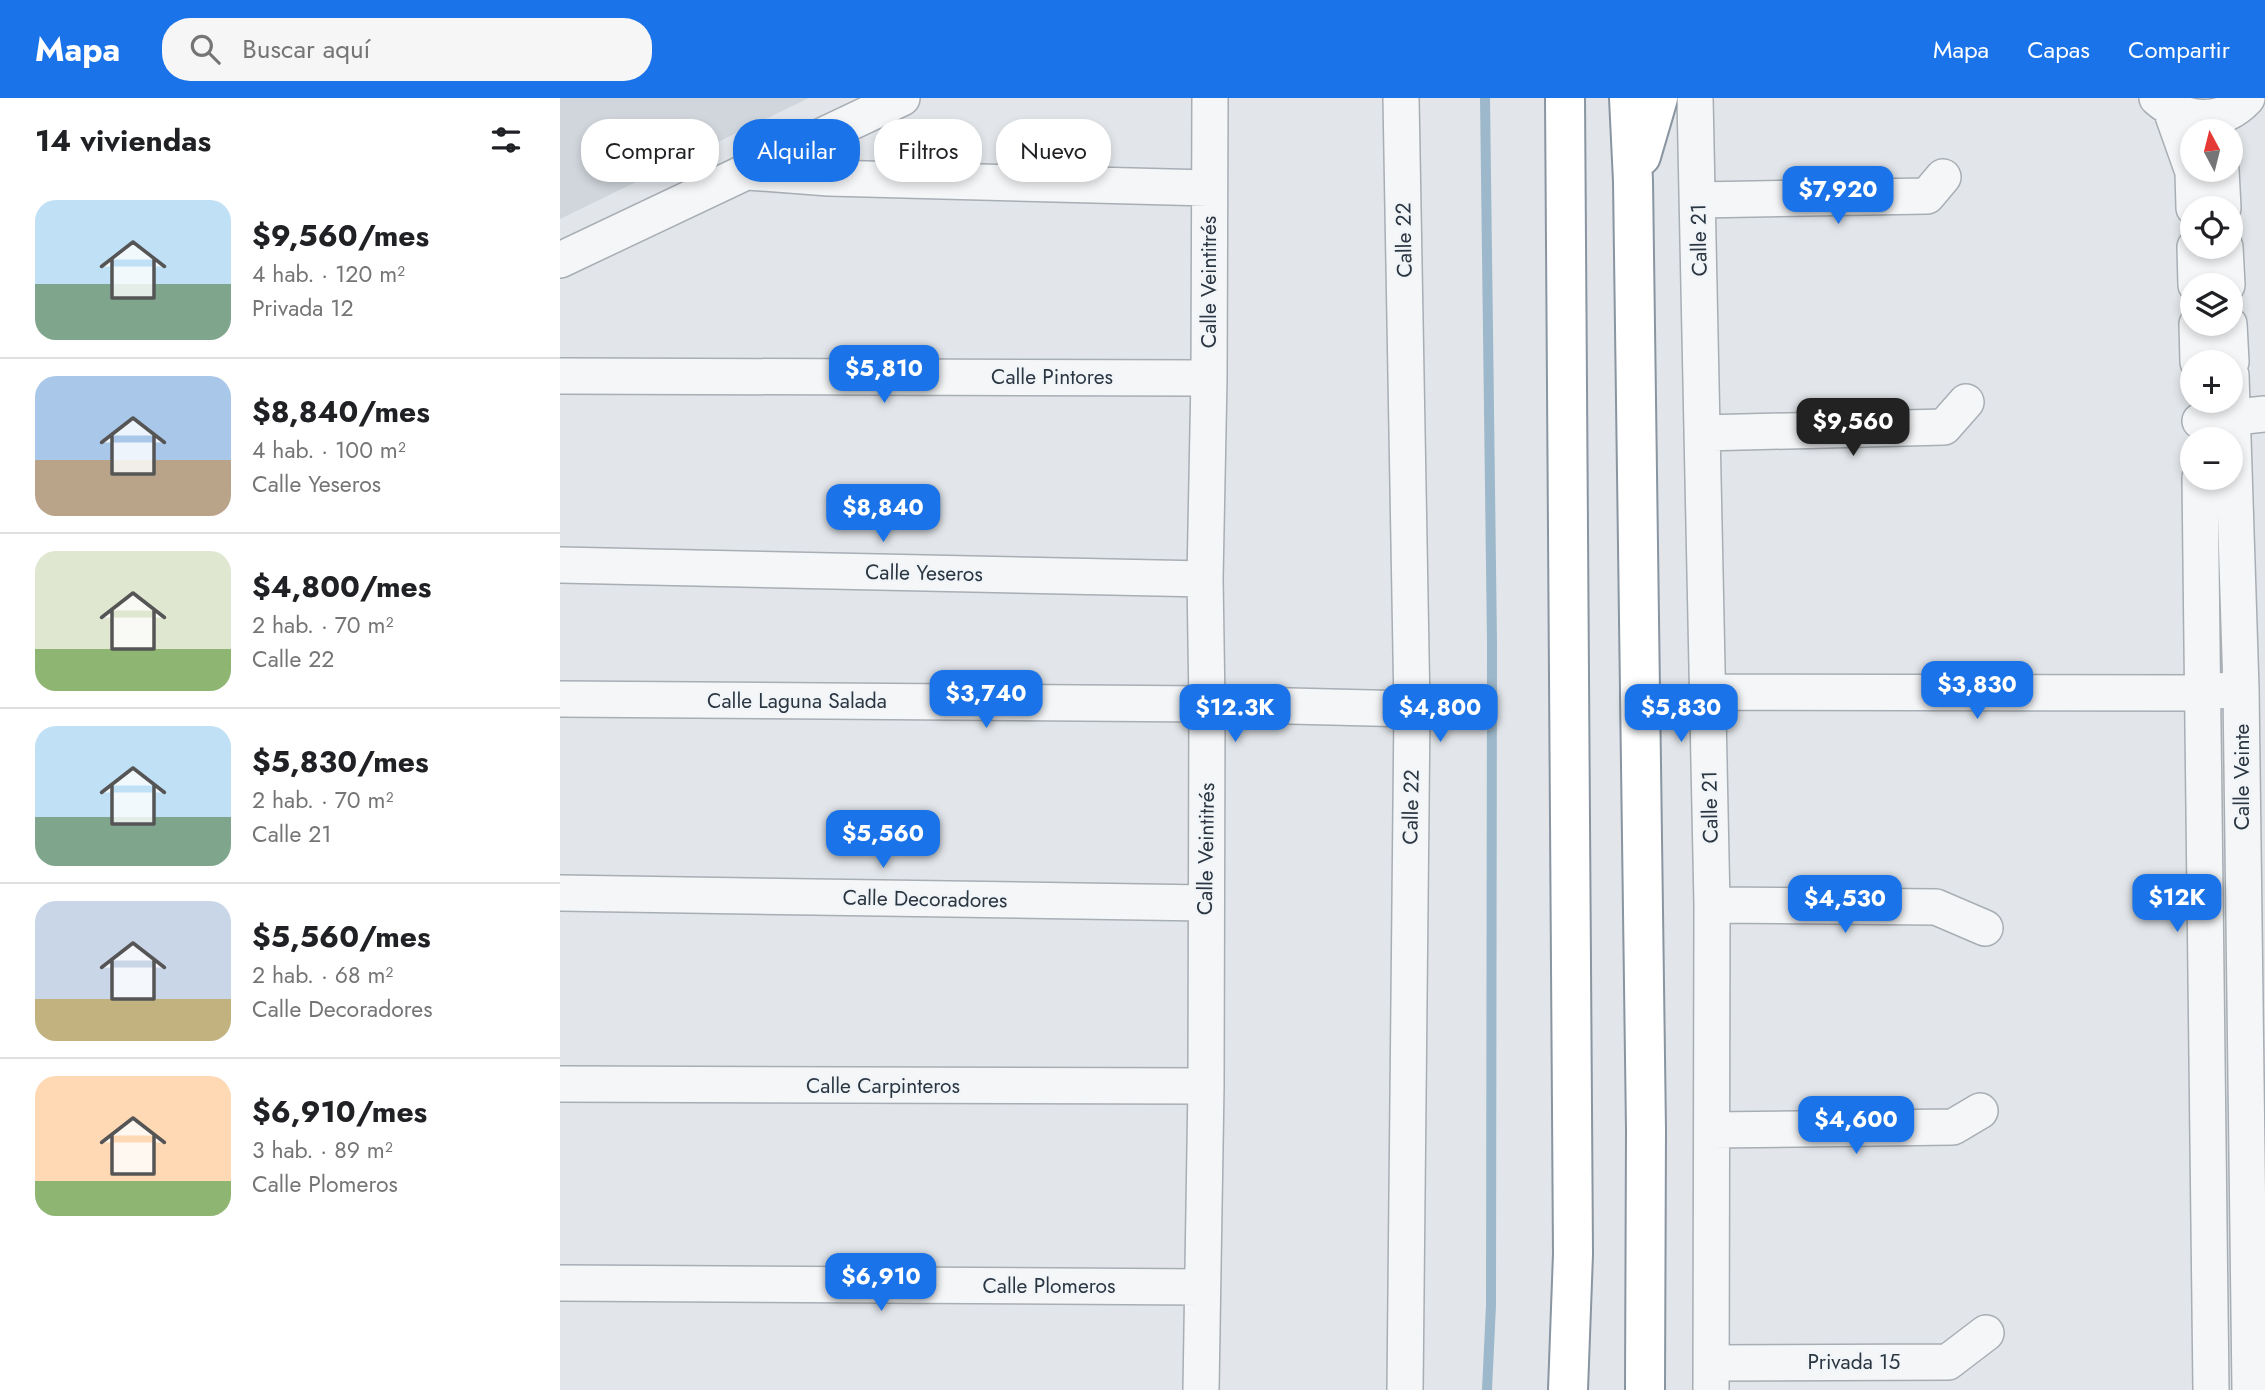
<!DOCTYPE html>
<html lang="es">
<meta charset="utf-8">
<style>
body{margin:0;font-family:Jost,sans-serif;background:#f6f6f6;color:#202124;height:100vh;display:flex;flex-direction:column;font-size:26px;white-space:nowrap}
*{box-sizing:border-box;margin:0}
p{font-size:23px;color:#757577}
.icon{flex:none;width:38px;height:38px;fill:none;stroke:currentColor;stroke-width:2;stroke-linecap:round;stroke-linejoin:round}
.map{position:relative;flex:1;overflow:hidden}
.details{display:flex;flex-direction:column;background:#fff;width:560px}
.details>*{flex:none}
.guide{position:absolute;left:21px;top:21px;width:665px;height:63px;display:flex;gap:14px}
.needle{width:46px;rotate:353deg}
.buttons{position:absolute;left:1620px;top:21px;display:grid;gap:14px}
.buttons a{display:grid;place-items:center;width:63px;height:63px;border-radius:50%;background:#fff;box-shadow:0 4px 10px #0003;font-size:35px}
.price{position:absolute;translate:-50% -60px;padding:0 16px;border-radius:14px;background:#1a73e8;color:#fff;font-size:23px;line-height:46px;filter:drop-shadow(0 2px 4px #0008)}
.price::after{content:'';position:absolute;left:50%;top:42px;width:21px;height:16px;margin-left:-10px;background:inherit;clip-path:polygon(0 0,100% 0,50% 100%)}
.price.current{background:#222;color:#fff}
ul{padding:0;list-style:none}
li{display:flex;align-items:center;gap:21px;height:175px;padding:0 35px}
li+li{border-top:2px solid #e0e0e0}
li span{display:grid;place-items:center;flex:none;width:196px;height:140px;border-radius:21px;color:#555}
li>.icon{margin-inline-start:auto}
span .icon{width:84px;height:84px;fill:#fffc;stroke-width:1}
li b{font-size:30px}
h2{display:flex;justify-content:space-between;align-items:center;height:84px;padding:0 35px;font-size:30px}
.pill{padding:0 24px;border-radius:28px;background:#fff;box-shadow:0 4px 10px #0003;font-size:24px;line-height:63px}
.pill.current{background:#1a73e8;color:#fff}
header{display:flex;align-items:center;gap:42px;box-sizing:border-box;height:98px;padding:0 35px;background:#1a73e8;color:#fff}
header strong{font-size:33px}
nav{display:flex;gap:38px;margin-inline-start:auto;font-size:24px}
.search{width:490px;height:63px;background:#f6f6f6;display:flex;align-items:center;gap:18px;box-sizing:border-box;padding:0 24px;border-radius:28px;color:#757577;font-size:26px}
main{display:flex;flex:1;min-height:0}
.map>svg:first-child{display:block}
.built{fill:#d0d6dc}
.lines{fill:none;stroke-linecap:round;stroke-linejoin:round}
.stream{stroke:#9db8ca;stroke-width:10}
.minor-casing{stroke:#a7aeb4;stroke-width:38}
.highway-casing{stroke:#8995a1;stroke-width:42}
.minor{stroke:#f5f6f8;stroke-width:35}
.highway{stroke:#fff;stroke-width:38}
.labels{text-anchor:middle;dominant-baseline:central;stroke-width:5;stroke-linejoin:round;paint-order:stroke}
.street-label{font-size:21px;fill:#2a3642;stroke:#f2f5f8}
</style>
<header>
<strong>Mapa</strong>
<div class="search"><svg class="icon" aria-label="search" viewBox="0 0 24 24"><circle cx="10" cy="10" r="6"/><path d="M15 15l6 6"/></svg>Buscar aquí</div>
<nav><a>Mapa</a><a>Capas</a><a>Compartir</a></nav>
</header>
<main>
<section class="details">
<h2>14 viviendas<svg class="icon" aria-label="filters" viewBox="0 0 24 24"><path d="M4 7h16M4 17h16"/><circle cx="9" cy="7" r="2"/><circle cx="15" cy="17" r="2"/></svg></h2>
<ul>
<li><span style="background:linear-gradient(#bfe0f5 60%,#7fa58c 0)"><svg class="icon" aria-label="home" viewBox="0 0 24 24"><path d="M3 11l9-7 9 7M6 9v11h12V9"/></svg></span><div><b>$9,560/mes</b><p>4 hab. · 120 m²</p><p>Privada 12</p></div></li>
<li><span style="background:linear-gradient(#a9c7e8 60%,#b9a48a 0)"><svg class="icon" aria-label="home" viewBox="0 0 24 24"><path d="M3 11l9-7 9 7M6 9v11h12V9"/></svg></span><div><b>$8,840/mes</b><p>4 hab. · 100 m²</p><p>Calle Yeseros</p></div></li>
<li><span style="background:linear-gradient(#dfe7d0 70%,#8fb573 0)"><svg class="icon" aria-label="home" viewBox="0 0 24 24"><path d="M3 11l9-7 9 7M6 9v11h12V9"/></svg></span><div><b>$4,800/mes</b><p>2 hab. · 70 m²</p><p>Calle 22</p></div></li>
<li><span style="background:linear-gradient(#bfe0f5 65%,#7fa58c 0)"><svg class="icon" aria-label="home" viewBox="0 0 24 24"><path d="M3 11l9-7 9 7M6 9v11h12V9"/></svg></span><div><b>$5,830/mes</b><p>2 hab. · 70 m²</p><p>Calle 21</p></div></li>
<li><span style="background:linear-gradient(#c9d6e8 70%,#c2b280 0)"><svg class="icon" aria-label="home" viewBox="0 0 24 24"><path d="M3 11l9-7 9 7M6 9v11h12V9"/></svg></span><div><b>$5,560/mes</b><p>2 hab. · 68 m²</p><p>Calle Decoradores</p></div></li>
<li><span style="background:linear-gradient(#ffd9b3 75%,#8fb573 0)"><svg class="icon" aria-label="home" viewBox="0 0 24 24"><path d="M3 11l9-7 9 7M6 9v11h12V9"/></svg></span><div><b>$6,910/mes</b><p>3 hab. · 89 m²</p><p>Calle Plomeros</p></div></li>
</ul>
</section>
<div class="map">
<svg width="1705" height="1292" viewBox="0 0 1705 1292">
<rect width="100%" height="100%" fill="#e2e6ea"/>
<path class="built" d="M 0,0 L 249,0 L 0,121 Z"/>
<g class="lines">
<path class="stream" d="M 925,0 L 932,545 L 931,1207 L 927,1292"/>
<defs>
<path id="minor" d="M 841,0 L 852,611 L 845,1292
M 1135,0 L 1152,807 L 1151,1292
M 1597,0 C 1624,24 1661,28 1687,0
M 1611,12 L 1633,74 L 1634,110
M 1661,72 L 1663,110
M 188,74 L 269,80 L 649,90
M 1139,102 L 1367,98 L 1383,79
M 1635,149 L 1636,187
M 1665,149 L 1667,187
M 0,162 L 342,0
M 1637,226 L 1638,264
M 1669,226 L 1671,264
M 1671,277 L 1681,590 L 1690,1292
M 0,278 L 649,280
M 1640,323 L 1705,316
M 1143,335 L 1384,329 L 1406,304
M 1640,380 L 1651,1292
M 0,467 L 645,481
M 1149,594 L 1643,595 L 1667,592
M 0,601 L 647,606 L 852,611
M 0,795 L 645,805
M 1152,807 L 1376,809 L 1425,830
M 0,986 L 646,988
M 1152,1032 L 1393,1029 L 1420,1013
M 0,1185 L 642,1189
M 1152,1265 L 1388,1264 L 1426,1235
M 641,1292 L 646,988 L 647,606 L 645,481 L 649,280 L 650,0"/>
<path id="highway" d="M 1005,0 L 1013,1156 L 1008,1292
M 1069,0 L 1073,83 L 1086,1032 L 1085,1292
M 1081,58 L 1098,0"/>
</defs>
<use href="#minor" class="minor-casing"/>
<use href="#highway" class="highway-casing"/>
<use href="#minor" class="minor"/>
<use href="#highway" class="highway"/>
</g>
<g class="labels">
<g class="street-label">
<text transform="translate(844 142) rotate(-91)">Calle 22</text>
<text transform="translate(1139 142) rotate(-91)">Calle 21</text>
<text transform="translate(649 184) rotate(-90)">Calle Veintitrés</text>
<text x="492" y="279">Calle Pintores</text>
<text transform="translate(364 475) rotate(1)">Calle Yeseros</text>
<text x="237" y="603">Calle Laguna Salada</text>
<text transform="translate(1682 679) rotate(-90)">Calle Veinte</text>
<text transform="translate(851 709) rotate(-89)">Calle 22</text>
<text transform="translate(1150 709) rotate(-91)">Calle 21</text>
<text transform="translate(646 751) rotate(-89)">Calle Veintitrés</text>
<text transform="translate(365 801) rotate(1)">Calle Decoradores</text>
<text x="323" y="988">Calle Carpinteros</text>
<text x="489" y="1188">Calle Plomeros</text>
<text x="1294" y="1264">Privada 15</text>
</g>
</g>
</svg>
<div class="buttons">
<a><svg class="needle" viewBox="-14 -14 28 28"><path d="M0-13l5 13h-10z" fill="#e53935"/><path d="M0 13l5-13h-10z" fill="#757577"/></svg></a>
<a><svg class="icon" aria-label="locate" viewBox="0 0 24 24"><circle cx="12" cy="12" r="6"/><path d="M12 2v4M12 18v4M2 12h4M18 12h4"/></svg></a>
<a><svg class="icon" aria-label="layers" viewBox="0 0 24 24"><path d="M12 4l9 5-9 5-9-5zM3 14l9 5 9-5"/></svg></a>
<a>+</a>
<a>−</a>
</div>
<b class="price" style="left:1278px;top:128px">$7,920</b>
<b class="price" style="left:324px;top:307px">$5,810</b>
<b class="price current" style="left:1293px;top:360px">$9,560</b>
<b class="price" style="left:323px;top:446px">$8,840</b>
<b class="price" style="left:1417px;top:623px">$3,830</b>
<b class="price" style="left:426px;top:632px">$3,740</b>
<b class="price" style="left:675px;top:646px">$12.3K</b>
<b class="price" style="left:880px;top:646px">$4,800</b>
<b class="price" style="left:1121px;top:646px">$5,830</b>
<b class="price" style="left:323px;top:772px">$5,560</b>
<b class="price" style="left:1617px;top:836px">$12K</b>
<b class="price" style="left:1285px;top:837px">$4,530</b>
<b class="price" style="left:1296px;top:1058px">$4,600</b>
<b class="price" style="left:321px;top:1215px">$6,910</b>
<div class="guide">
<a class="pill">Comprar</a>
<a class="pill current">Alquilar</a>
<a class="pill">Filtros</a>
<a class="pill">Nuevo</a>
</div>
</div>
</main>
